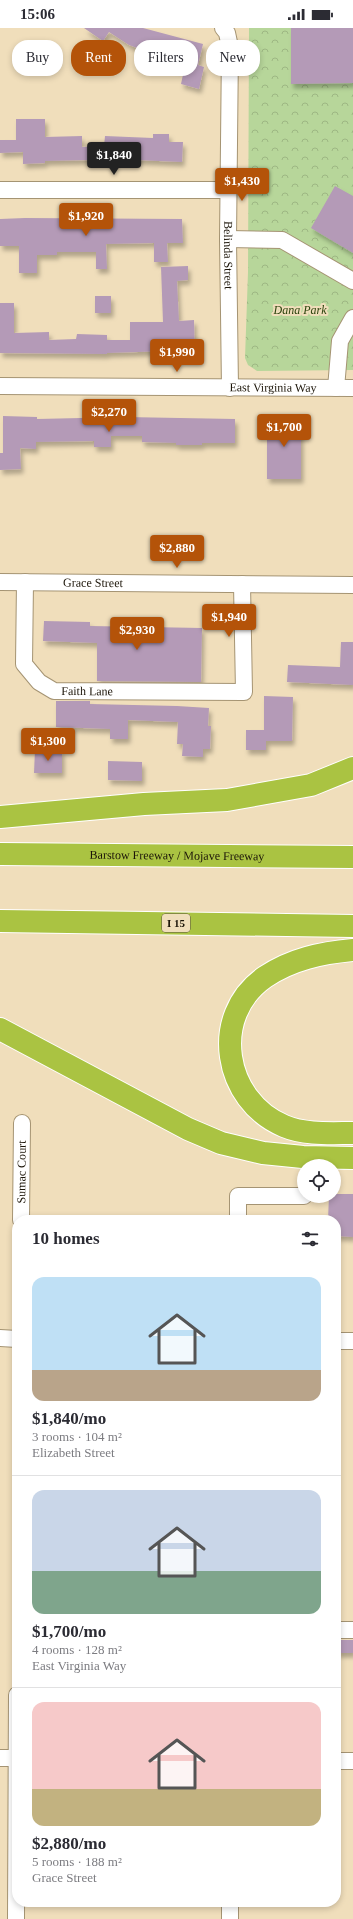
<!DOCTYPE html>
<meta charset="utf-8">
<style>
body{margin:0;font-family:"Times New Roman",serif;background:#f7f7f7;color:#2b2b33;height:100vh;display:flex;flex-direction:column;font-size:15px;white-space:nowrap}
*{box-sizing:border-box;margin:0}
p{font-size:13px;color:#7c7c81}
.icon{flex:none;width:22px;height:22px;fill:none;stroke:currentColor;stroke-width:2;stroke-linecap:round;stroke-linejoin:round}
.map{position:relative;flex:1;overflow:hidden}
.panel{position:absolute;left:12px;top:1187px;width:329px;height:692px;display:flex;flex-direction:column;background:#fff;border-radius:16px;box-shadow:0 2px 6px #0003}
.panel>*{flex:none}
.guide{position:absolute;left:12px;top:12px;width:329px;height:36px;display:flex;gap:8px}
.tools{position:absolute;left:297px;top:1131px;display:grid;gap:8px}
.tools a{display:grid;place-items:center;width:44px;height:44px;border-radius:50%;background:#fff;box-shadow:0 2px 6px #0003;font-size:20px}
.price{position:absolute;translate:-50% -34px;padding:0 9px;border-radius:4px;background:#b45309;color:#fff;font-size:13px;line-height:26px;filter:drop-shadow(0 1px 2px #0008)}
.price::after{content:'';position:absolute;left:50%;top:24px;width:12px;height:9px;margin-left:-6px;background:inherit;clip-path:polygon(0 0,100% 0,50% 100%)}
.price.current{background:#222;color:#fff}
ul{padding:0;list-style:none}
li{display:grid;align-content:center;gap:8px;height:212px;padding:0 20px}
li+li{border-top:1px solid #e1e1e2}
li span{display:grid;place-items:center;height:124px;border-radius:12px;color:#555}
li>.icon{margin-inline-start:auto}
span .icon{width:72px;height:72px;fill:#fffc;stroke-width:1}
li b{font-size:17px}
h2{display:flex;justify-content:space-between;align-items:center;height:48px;padding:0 20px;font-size:17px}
.tag{padding:0 14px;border-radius:16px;background:#fff;box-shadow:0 2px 6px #0003;font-size:14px;line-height:36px}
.tag.current{background:#b45309;color:#fff}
.status{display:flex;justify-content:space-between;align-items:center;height:28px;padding:0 20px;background:#fff;direction:ltr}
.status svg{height:11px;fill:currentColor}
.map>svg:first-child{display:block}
.park{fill:url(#park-crowns)}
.building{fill:#b49ab7;filter:url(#shadow)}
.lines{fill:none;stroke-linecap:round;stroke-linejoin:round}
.minor-casing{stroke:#a59473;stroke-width:18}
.highway-casing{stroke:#fff;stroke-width:24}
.minor{stroke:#fff;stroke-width:16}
.highway{stroke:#aac342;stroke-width:22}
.labels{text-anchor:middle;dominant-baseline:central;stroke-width:4;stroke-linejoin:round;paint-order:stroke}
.shield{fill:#f0debb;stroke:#5b513e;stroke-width:1}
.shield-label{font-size:11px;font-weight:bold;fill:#1b1408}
.street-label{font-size:12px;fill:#1b1408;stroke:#f0debb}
.park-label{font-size:12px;font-style:italic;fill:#2b430d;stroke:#f0debb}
</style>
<div class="status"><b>15:06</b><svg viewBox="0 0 49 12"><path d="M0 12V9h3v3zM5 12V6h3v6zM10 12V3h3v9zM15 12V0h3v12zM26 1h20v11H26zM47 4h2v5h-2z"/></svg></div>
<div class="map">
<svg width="353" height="1891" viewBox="0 0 353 1891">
<defs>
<pattern id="park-crowns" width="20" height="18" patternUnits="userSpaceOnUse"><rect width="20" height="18" fill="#b7d69a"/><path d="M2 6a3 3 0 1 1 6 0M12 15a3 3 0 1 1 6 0" fill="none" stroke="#9db783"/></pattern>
<filter id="shadow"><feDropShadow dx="2.5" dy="4.5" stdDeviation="2" flood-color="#0004"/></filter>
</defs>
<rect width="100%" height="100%" fill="#f0debb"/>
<path class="park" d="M 249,0 L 353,0 L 353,342 L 257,343 L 248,337 L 245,330 L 248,244 Z"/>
<path class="building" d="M 84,0 L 143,0 L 203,16 L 198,37 L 204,39 L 199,61 L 181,56 L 184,42 L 137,28 L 140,21 L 129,17 L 109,4 L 103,13 Z
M 291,0 L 353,0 L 353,55 L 291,56 Z
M 16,91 L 45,91 L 45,109 L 82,108 L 82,119 L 104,118 L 105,108 L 153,110 L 153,106 L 169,106 L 169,114 L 183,114 L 182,134 L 90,130 L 90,132 L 45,133 L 45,135 L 23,136 L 23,124 L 0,125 L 0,112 L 16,112 Z
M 335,158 L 353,168 L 353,225 L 311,200 Z
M 25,190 L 182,191 L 183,215 L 167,215 L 168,234 L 154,234 L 154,215 L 106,216 L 107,241 L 96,241 L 96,224 L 57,224 L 57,227 L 37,227 L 37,245 L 19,245 L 19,218 L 0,218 L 0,191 Z
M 188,238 L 188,252 L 177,253 L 179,293 L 194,292 L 195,327 L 168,328 L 168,323 L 107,325 L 107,326 L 0,325 L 0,275 L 14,275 L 14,305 L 49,304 L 49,312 L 76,311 L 77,306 L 107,307 L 107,312 L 130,312 L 130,294 L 163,294 L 161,239 Z
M 95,268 L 111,268 L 111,285 L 95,285 Z
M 3,388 L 37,389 L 37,391 L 125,389 L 235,391 L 235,415 L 202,415 L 202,417 L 176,417 L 176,415 L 142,414 L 142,408 L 111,408 L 111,419 L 94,419 L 94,413 L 36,414 L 36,421 L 20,420 L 21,441 L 0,442 L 0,425 L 3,425 Z
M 267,390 L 301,390 L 301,451 L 267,451 Z
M 44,593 L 90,594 L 90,598 L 202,600 L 201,654 L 97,653 L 97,615 L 43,613 Z
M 341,614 L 353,614 L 353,657 L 287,654 L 288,637 L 340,639 Z
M 264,668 L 293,669 L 292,713 L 266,713 L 266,722 L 246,722 L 246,702 L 264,702 Z
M 56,673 L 90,673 L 90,676 L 177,678 L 209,680 L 208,698 L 211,698 L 210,721 L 203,721 L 203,729 L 182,728 L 183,716 L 177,716 L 178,694 L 128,692 L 128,711 L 110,711 L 110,701 L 56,699 Z
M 35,722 L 62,722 L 62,745 L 34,745 Z
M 108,733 L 142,734 L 142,753 L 108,752 Z
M 334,1166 L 353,1166 L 353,1209 L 336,1208 L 336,1192 L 328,1192 L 329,1168 L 334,1168 Z
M 336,1612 L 353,1612 L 353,1625 L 336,1625 Z"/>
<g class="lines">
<defs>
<g id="minor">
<path id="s1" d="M 223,0 L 227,5 L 230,19 L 228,211 L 230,360"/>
<path d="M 0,162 L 228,162"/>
<path d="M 228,211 L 282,212 L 353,253"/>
<path id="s2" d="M 0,358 L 353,360"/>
<path d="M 336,360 L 340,313 L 353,290"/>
<path id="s3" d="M 0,554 L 353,557"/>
<path id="s4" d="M 25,554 L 24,636 L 39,654 L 54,663 L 244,664 L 242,556"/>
<path id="s5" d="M 21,1192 L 22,1095"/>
<path d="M 238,1192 L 238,1168 L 304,1168"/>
<path d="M 0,1310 L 17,1311"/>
<path d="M 336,1313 L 353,1313"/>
<path d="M 336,1602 L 353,1602"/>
<path d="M 0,1730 L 17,1730"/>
<path d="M 336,1733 L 353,1733"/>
<path d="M 16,1891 L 17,1667"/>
<path d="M 230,1891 L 230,1874"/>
</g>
<g id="highway">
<path d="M 0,789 L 144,776 L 227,772 L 311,757 L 353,740"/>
<path id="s6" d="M 0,826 L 353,829"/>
<path d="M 0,893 L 353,898"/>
<path d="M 353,922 C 321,925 292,931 265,949 C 209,988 224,1073 284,1098 C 305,1107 331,1105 353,1105"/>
<path d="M 0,1001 L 188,1101 L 221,1115 L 263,1125 L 303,1129 L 353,1130"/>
</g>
</defs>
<use href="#minor" class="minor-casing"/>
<use href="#highway" class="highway-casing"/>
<use href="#minor" class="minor"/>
<use href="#highway" class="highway"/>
</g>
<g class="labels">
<rect class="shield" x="162" y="886" width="28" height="18" rx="3"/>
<g class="shield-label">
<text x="176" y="895">I 15</text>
</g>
<g class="street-label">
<text stroke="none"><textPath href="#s1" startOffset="229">Belinda Street</textPath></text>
<text stroke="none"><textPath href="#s2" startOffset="273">East Virginia Way</textPath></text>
<text stroke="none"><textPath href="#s3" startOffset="93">Grace Street</textPath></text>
<text stroke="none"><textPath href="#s4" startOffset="156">Faith Lane</textPath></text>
<text stroke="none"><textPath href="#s6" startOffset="177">Barstow Freeway / Mojave Freeway</textPath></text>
<text stroke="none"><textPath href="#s5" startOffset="48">Sumac Court</textPath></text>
</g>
<g class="park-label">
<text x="300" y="282">Dana Park</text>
</g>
</g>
</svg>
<div class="tools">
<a><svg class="icon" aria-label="locate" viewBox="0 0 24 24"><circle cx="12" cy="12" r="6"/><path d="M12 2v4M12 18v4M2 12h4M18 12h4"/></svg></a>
</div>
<b class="price current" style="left:114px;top:148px">$1,840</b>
<b class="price" style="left:242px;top:174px">$1,430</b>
<b class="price" style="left:86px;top:209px">$1,920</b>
<b class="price" style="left:177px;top:345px">$1,990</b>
<b class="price" style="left:109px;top:405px">$2,270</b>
<b class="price" style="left:284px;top:420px">$1,700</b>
<b class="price" style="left:177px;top:541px">$2,880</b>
<b class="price" style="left:229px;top:610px">$1,940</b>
<b class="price" style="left:137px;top:623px">$2,930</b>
<b class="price" style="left:48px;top:734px">$1,300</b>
<div class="guide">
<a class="tag">Buy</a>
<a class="tag current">Rent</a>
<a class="tag">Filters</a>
<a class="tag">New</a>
</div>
<section class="panel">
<h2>10 homes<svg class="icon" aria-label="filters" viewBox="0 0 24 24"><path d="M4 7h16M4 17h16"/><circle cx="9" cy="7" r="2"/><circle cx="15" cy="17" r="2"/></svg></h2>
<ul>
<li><span style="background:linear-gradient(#bfe0f5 75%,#b9a48a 0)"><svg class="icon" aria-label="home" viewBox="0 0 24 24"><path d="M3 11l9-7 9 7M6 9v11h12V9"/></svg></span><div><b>$1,840/mo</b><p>3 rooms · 104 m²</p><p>Elizabeth Street</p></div></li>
<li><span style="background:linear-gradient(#c9d6e8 65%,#7fa58c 0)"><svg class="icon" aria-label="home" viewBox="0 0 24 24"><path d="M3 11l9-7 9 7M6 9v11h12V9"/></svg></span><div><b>$1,700/mo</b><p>4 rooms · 128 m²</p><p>East Virginia Way</p></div></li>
<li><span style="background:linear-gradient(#f6c9c9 70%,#c2b280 0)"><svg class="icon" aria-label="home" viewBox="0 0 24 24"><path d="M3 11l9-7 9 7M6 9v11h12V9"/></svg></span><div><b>$2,880/mo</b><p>5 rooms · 188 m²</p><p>Grace Street</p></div></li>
</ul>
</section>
</div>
